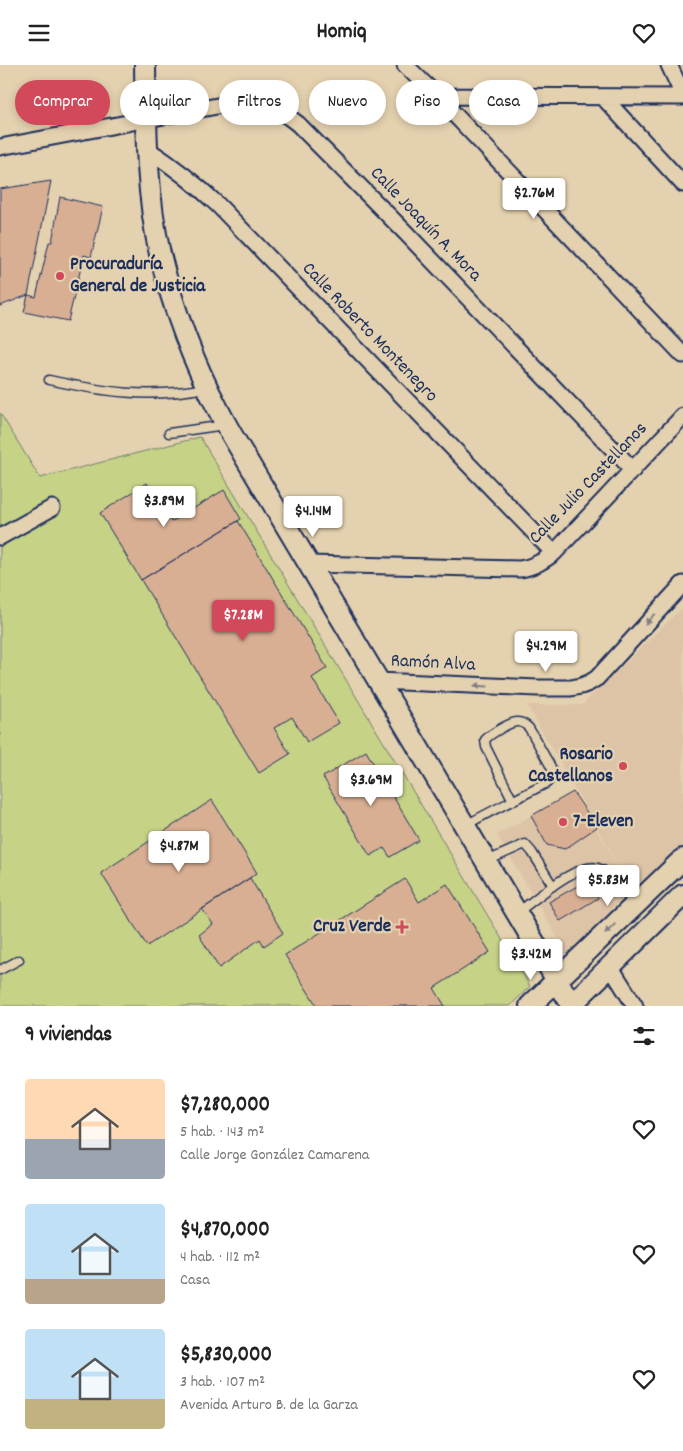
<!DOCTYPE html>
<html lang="es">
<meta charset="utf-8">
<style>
body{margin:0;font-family:Dekko,sans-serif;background:#f2f2f2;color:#222;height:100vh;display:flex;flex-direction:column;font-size:19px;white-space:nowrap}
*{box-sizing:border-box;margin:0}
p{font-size:16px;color:#767676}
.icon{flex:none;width:28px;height:28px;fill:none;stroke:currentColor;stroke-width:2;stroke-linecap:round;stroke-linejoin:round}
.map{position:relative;height:941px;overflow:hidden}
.drawer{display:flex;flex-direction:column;background:#fff;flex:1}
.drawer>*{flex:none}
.banner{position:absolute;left:15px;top:15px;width:654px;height:45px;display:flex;gap:10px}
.price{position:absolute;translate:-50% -42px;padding:0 11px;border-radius:5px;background:#fff;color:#222;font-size:16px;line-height:32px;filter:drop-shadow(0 1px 2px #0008)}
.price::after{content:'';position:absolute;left:50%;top:30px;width:15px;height:11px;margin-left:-8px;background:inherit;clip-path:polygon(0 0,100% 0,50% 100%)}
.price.active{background:#d1495b;color:#fff}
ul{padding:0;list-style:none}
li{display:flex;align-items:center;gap:15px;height:125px;padding:0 25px}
li span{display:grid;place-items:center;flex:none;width:140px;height:100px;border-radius:5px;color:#555}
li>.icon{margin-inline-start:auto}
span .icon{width:60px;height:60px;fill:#fffc;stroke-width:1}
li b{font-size:21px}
h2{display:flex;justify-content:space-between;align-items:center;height:60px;padding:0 25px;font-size:21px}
.tag{padding:0 18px;border-radius:22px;background:#fff;box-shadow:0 2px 8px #0003;font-size:18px;line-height:45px}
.tag.active{background:#d1495b;color:#fff}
header{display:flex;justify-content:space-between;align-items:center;height:65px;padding:0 25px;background:#fff;font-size:22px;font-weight:800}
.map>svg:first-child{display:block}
.built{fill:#ddc4a6}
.green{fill:#c6d286;stroke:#708072}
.building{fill:#d9af93;stroke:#1b2f5e}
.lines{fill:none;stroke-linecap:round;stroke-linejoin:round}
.lane-casing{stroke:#1b2f5e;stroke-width:11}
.street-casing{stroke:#1b2f5e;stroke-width:19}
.secondary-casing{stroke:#1b2f5e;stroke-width:24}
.lane{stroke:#e4d1af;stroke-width:8}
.street{stroke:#e4d1af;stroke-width:15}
.secondary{stroke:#e4d1af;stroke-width:20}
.oneway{fill:#808086}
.poi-dot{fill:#d1495b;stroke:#e4d1af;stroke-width:2}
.labels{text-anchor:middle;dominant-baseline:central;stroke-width:4.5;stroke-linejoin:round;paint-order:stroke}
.street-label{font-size:19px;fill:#1b2f5e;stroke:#e4d1af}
.poi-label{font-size:19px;font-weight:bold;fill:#1b2f5e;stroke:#e4d1af;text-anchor:start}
</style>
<header><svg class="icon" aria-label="menu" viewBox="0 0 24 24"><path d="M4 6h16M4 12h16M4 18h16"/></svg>Homiq<svg class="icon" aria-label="heart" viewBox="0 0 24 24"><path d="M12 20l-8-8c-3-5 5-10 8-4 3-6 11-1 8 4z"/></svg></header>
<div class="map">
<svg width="683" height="941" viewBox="0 0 683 941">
<rect width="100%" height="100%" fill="#e4d1af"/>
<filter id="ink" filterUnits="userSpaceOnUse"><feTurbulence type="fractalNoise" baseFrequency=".02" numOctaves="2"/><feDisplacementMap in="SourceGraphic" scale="10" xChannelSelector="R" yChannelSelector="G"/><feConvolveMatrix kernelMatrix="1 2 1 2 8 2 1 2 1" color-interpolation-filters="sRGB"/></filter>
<g filter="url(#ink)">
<path class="built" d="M 683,542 L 683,781 L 569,892 L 497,770 L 573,727 L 621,805 L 527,640 L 582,640 Z"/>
<path class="green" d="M 0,348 L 40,413 L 200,372 L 530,921 L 510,941 L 0,941 Z"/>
<path class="building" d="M 51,116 L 28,230 L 0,241 L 0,124 Z
M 60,132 L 103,142 L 91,192 L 84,190 L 68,256 L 24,247 L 28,230 L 36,232 L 49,177 L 52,177 Z
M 147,418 L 171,457 L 224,425 L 241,454 L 141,515 L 100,448 Z
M 238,456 L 327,603 L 312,613 L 339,658 L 307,677 L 292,652 L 274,663 L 290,689 L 259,708 L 141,515 Z
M 366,686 L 419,775 L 390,792 L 384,783 L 370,791 L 323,712 Z
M 573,727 L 597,762 L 565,784 L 547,780 L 531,751 Z
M 212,735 L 257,808 L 147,881 L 101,808 Z
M 250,813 L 283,868 L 264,881 L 260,874 L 219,903 L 199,870 L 213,859 L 202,844 Z
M 405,814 L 419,837 L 447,819 L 490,887 L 434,923 L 445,941 L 317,941 L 285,890 Z
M 588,815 L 598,833 L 560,856 L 549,837 Z"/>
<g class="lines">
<defs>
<path id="lane" d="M 49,315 C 104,327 149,334 205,323
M 169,368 L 225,360
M 466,760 C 493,745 520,732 547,718 C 553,712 553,709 551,702 L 529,663 C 526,660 523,657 518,657 C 511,656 489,670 485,675 L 486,682 L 513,736
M 487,796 L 525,779 L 532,787 L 553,821
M 518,847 C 535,835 578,796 598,803 C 612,807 625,828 634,839
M 0,905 L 19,895"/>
<path id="street" d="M 405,0 L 437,31 L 683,290
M 669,0 L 683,30
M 437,31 L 683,32
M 603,32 L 683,119
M 0,82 L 233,38 C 265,37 273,39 298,59 L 405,167 L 633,405
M 147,84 C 173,101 196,119 218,140 L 554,488
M 0,472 L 52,443
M 308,499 L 520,504 C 534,502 543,496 554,488 L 683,351
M 377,616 L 538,623 L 571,623 L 581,621 L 589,618 L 597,613 L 683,519
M 610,901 L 635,941"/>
<path id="secondary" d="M 145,0 C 146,63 146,128 160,189 C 173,243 193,297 219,346 C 227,362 236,377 245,392 L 571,939
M 530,941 L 683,794
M 570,941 L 683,830"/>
</defs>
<use href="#lane" class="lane-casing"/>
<use href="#street" class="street-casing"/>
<use href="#secondary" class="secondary-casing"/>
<use href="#lane" class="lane"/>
<use href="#street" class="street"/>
<use href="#secondary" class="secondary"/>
</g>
<defs><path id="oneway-solid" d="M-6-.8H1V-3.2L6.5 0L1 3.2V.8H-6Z" transform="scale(1.25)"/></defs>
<g class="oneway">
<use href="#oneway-solid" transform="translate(650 554) rotate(132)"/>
<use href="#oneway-solid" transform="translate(481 621) rotate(-177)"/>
<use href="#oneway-solid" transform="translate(610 864) rotate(136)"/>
</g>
</g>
<g class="poi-dot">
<circle cx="60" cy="211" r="5"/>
<circle cx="623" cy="701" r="5"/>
<circle cx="563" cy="757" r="5"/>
<path d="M399.5 854.5h5v5h5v5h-5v5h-5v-5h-5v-5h5z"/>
</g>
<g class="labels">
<g class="street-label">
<text transform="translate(425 160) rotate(46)">Calle Joaquín A. Mora</text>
<text transform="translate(369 268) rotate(46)">Calle Roberto Montenegro</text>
<text transform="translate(589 419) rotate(-46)">Calle Julio Castellanos</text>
<text transform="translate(433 599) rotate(3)">Ramón Alva</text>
</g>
<g class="poi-label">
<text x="70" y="200">Procuraduría<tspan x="70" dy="22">General de Justicia</tspan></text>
<text x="613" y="690" text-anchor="end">Rosario<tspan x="613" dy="22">Castellanos</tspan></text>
<text x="573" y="757">7-Eleven</text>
<text x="391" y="862" text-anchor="end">Cruz Verde</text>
</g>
</g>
</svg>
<b class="price" style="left:534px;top:155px">$2.76M</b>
<b class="price" style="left:164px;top:463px">$3.89M</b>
<b class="price" style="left:313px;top:473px">$4.14M</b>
<b class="price active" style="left:243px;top:577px">$7.28M</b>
<b class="price" style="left:546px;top:608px">$4.29M</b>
<b class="price" style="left:371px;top:742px">$3.69M</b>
<b class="price" style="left:179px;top:808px">$4.87M</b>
<b class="price" style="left:608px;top:842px">$5.83M</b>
<b class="price" style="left:531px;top:916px">$3.42M</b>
<div class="banner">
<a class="tag active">Comprar</a>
<a class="tag">Alquilar</a>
<a class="tag">Filtros</a>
<a class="tag">Nuevo</a>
<a class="tag">Piso</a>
<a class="tag">Casa</a>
</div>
</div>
<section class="drawer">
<h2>9 viviendas<svg class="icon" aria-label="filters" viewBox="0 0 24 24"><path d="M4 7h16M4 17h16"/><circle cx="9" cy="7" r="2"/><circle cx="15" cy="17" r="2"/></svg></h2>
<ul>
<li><span style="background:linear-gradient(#ffd9b3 60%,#9aa5b1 0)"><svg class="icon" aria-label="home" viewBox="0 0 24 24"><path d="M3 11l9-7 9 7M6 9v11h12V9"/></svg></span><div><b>$7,280,000</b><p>5 hab. · 143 m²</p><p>Calle Jorge González Camarena</p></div><svg class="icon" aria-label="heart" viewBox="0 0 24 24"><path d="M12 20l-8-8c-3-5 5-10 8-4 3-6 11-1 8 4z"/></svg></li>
<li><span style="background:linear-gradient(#bfe0f5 75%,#b9a48a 0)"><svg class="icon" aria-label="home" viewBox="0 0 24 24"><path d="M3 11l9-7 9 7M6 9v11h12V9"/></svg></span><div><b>$4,870,000</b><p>4 hab. · 112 m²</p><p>Casa</p></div><svg class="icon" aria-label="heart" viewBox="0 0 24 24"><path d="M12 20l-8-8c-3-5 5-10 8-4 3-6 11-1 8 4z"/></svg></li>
<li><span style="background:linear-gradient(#bfe0f5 70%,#c2b280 0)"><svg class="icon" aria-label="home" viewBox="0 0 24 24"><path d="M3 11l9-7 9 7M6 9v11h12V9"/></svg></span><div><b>$5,830,000</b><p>3 hab. · 107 m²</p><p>Avenida Arturo B. de la Garza</p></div><svg class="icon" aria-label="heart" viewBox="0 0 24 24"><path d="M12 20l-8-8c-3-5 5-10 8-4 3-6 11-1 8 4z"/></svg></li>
</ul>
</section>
